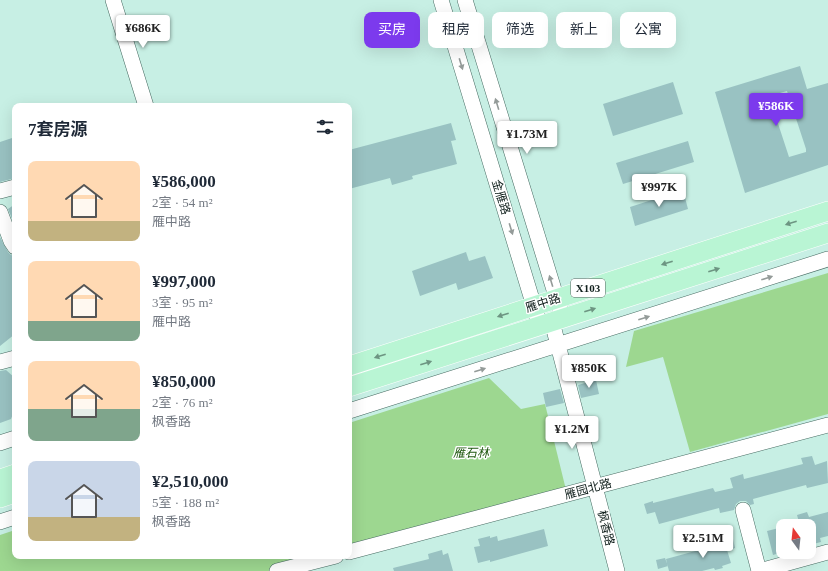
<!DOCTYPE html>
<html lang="zh">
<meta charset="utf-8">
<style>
body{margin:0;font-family:"Times New Roman","Noto Sans SC",serif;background:#f6f6f7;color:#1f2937;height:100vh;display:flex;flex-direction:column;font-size:15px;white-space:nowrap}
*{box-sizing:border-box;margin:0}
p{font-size:13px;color:#747a83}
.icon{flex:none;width:22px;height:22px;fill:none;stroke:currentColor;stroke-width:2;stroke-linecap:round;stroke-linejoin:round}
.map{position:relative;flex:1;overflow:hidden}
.panel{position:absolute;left:12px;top:103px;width:340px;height:456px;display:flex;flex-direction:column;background:#fff;border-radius:8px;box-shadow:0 4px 16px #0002}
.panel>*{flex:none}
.guide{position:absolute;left:364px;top:12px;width:380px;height:36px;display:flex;gap:8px}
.needle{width:26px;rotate:345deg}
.tools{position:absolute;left:776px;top:519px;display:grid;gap:8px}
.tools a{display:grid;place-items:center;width:40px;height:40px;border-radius:8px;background:#fff;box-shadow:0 4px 16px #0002;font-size:20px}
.price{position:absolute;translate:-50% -34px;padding:0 9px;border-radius:4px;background:#fff;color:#222;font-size:13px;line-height:26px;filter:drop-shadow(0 1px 2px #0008)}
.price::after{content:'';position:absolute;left:50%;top:24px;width:12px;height:9px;margin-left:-6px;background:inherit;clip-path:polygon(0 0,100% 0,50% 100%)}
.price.active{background:#7c3aed;color:#fff}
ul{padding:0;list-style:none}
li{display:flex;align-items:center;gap:12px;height:100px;padding:0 16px}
li span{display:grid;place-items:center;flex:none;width:112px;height:80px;border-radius:8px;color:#555}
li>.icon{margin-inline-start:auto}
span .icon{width:48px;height:48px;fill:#fffc;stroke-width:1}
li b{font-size:17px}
h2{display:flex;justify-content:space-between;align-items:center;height:48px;padding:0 16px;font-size:17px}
.tag{padding:0 14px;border-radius:8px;background:#fff;box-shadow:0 4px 16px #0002;font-size:14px;line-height:36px}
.tag.active{background:#7c3aed;color:#fff}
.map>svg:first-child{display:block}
.green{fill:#9dd790}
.building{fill:#99c2c2;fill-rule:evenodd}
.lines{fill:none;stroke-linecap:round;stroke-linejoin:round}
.minor-casing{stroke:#466a61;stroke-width:16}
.major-casing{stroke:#fff;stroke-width:20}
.minor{stroke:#fff;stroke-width:15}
.major{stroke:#b9f5d4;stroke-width:19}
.oneway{fill:#949b99}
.oneway2{fill:#6d9582}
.labels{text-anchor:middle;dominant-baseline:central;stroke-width:3;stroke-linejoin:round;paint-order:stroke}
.shield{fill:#fff;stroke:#586361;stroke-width:1}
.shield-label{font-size:11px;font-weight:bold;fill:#11201d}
.street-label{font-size:12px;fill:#11201d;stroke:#fff}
.park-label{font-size:12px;font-style:italic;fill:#1f580f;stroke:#fff}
</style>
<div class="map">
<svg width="828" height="571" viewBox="0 0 828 571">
<rect width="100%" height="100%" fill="#c7efe4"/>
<path class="green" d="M 828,273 L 828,414 L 690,452 L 663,357 L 626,367 L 634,331 Z
M 489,378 L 521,409 L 545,404 L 567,494 L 349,552 L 349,423 Z
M 15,530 L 15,556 L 336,556 L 277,571 L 0,571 L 0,535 Z"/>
<path class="building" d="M 800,66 L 807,89 L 828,83 L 828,165 L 745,193 L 715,92 ZM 787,91 L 806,149 L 806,152 L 789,157 L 769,96 Z
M 673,82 L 683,114 L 613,136 L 603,104 Z
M 451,123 L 456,140 L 451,141 L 457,164 L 412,176 L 413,179 L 392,185 L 390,178 L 349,189 L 349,150 Z
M 15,137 L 15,178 L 0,182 L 0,142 Z
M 688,141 L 694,162 L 623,184 L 616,163 Z
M 683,190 L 688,209 L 635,226 L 630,207 Z
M 15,204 L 15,226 L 8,209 Z
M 0,237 L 8,252 L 11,255 L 15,256 L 15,334 L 0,346 Z
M 466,252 L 469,261 L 485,256 L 493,278 L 458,290 L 456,283 L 420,296 L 412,271 Z
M 6,370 L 15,378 L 15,409 L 11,419 L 0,423 L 0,371 Z
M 596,380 L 599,394 L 581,398 L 578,385 Z
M 560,389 L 564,403 L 546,407 L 543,393 Z
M 812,456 L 815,465 L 827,461 L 828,483 L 807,488 L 806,485 L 753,499 L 754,504 L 750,505 L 746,501 L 740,501 L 736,504 L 734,510 L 720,513 L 719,508 L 659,524 L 655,512 L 647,514 L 644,504 L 653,501 L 653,503 L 713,488 L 715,492 L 733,488 L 730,478 L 743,474 L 744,479 L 803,464 L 801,458 Z
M 807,512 L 809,517 L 828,512 L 828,536 L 820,538 L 821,542 L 809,545 L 809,526 L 800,526 L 797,515 Z
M 783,527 L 783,552 L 773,555 L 767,531 Z
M 544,529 L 548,546 L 490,562 L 490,560 L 478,563 L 474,547 L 480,546 L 478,539 L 490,536 L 490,538 L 497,536 L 498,541 Z
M 733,539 L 735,548 L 727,550 L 731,563 L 722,566 L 723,568 L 715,570 L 714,568 L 702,571 L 669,571 L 666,559 L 710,547 L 710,544 L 716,542 L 717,545 L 725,543 L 725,541 Z
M 442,550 L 443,555 L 448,553 L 453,571 L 394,571 L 393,568 L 429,559 L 428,554 Z
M 665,558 L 668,566 L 658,569 L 656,560 Z"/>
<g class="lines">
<defs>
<path id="minor" d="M 113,0 L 146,106
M 441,0 L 540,326
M 465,0 L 563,319
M 0,191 L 15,187
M 0,212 L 11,241 L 15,247
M 552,322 L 617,571
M 0,362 L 15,358
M 349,411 L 828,259
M 0,443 L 15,438
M 743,510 L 759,571
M 0,522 L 15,517
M 349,552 L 828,425
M 277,571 L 336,556
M 759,571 L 828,552"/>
<path id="major" d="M 349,366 L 828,211
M 349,387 L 828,233
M 0,479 L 15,474
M 0,498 L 15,493"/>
</defs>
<use href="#minor" class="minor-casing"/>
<use href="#major" class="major-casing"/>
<use href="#minor" class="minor"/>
<use href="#major" class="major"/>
</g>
<defs><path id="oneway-solid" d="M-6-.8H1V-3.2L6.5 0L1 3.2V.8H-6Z"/></defs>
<g class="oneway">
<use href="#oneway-solid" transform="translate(461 64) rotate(73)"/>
<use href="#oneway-solid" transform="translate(497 104) rotate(-107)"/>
<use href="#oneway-solid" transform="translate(511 229) rotate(73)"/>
<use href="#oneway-solid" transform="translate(767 278) rotate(-18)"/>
<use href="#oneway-solid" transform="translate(551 281) rotate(-107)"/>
<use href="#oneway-solid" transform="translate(644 318) rotate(-18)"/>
<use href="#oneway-solid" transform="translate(480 370) rotate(-18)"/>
</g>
<g class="oneway2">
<use href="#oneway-solid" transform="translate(791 223) rotate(162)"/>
<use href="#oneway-solid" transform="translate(667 263) rotate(162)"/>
<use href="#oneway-solid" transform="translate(714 270) rotate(-18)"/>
<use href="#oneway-solid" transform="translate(590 310) rotate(-18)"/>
<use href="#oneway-solid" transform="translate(503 315) rotate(162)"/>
<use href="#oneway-solid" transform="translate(380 356) rotate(162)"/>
<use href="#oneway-solid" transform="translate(426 363) rotate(-18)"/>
</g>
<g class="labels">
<rect class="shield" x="571" y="279" width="34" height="18" rx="3"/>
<g class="shield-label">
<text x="588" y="288">X103</text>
</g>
<g class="street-label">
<text transform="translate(501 197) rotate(73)">金雁路</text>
<text transform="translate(543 303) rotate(-18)">雁中路</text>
<text transform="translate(588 489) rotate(-15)">雁园北路</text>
<text transform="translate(606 528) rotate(76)">枫香路</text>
</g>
<g class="park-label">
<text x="471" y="453">雁石林</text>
</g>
</g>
</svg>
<div class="tools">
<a><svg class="needle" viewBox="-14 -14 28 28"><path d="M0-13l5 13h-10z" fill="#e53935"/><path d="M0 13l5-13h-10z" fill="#747a83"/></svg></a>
</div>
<b class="price" style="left:143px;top:49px">¥686K</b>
<b class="price active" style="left:776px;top:127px">¥586K</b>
<b class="price" style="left:527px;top:155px">¥1.73M</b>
<b class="price" style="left:659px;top:208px">¥997K</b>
<b class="price" style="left:589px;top:389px">¥850K</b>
<b class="price" style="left:572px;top:450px">¥1.2M</b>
<b class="price" style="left:703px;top:559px">¥2.51M</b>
<div class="guide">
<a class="tag active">买房</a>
<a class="tag">租房</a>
<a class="tag">筛选</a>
<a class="tag">新上</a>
<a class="tag">公寓</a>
</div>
<section class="panel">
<h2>7套房源<svg class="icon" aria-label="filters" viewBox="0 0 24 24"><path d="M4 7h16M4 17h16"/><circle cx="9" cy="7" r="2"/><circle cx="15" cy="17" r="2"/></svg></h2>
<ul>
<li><span style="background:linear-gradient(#ffd9b3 75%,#c2b280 0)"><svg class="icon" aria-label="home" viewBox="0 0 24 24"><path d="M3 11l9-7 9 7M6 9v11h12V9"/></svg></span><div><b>¥586,000</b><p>2室 · 54 m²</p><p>雁中路</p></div></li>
<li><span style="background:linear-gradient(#ffd9b3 75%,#7fa58c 0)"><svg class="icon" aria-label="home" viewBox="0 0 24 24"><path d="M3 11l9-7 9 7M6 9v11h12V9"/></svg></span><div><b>¥997,000</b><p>3室 · 95 m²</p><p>雁中路</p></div></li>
<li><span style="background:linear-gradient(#ffd9b3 60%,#7fa58c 0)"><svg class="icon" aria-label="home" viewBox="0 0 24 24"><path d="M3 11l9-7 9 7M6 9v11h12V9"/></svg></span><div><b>¥850,000</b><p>2室 · 76 m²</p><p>枫香路</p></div></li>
<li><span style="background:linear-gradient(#c9d6e8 70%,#c2b280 0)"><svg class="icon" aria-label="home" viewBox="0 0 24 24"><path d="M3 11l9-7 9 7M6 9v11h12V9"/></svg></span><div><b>¥2,510,000</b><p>5室 · 188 m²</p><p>枫香路</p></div></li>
</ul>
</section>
</div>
